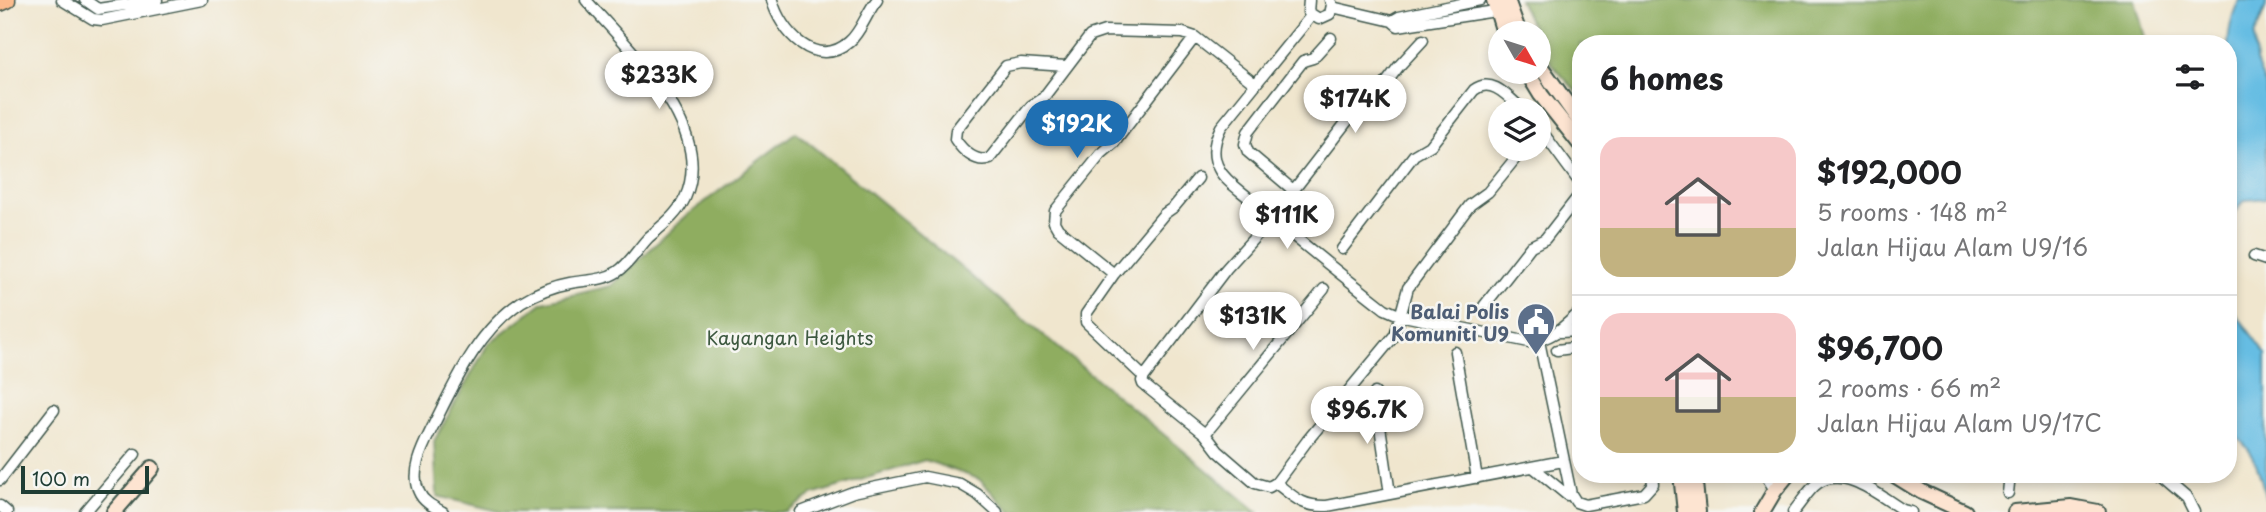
<!DOCTYPE html>
<meta charset="utf-8">
<style>
body{margin:0;font-family:"Playpen Sans",sans-serif;background:#f2f2f2;color:#202124;height:100vh;display:flex;flex-direction:column;font-size:26px;white-space:nowrap}
*{box-sizing:border-box;margin:0}
p{font-size:23px;color:#757577}
.icon{flex:none;width:38px;height:38px;fill:none;stroke:currentColor;stroke-width:2;stroke-linecap:round;stroke-linejoin:round}
.map{position:relative;flex:1;overflow:hidden}
.panel{position:absolute;left:1572px;top:35px;width:665px;height:448px;display:flex;flex-direction:column;background:#fff;border-radius:28px;box-shadow:0 4px 10px #0003}
.panel>*{flex:none}
.needle{width:46px;rotate:129deg}
.fabs{position:absolute;left:1488px;top:21px;display:grid;gap:14px}
.fabs a{display:grid;place-items:center;width:63px;height:63px;border-radius:50%;background:#fff;box-shadow:0 4px 10px #0003;font-size:35px}
.scale{position:absolute;left:21px;bottom:18px;width:128px;box-sizing:border-box;padding-left:7px;border:4px solid #1f3d34;border-top:0;font-size:19px;line-height:24px;white-space:nowrap;color:#1f3d34;-webkit-text-stroke:5px #f6f6f2;paint-order:stroke}
.price{position:absolute;translate:-50% -60px;padding:0 16px;border-radius:24px;background:#fff;color:#222;font-size:23px;line-height:46px;filter:drop-shadow(0 2px 4px #0008)}
.price::after{content:'';position:absolute;left:50%;top:42px;width:21px;height:16px;margin-left:-10px;background:inherit;clip-path:polygon(0 0,100% 0,50% 100%)}
.price.current{background:#1f6fb2;color:#fff}
ul{padding:0;list-style:none}
li{display:flex;align-items:center;gap:21px;height:175px;padding:0 28px}
li+li{border-top:2px solid #e0e0e0}
li span{display:grid;place-items:center;flex:none;width:196px;height:140px;border-radius:21px;color:#555}
li>.icon{margin-inline-start:auto}
span .icon{width:84px;height:84px;fill:#fffc;stroke-width:1}
li b{font-size:30px}
h2{display:flex;justify-content:space-between;align-items:center;height:84px;padding:0 28px;font-size:30px}
.map>svg:first-child{display:block}
.forest{fill:#8fad61;stroke:#57754a;stroke-width:2}
.water{fill:#66bde3;stroke:#427d8c;stroke-width:2}
.lines{fill:none;stroke-linecap:round;stroke-linejoin:round}
.street-casing{stroke:#3e564b;stroke-width:13}
.secondary-casing{stroke:#3e564b;stroke-width:18}
.primary-casing{stroke:#3e564b;stroke-width:19}
.street{stroke:#fff;stroke-width:10}
.secondary{stroke:#fde4d1;stroke-width:14}
.primary{stroke:#fbbb8d;stroke-width:16}
.labels{text-anchor:middle;dominant-baseline:central;stroke-width:5;stroke-linejoin:round;paint-order:stroke}
.service-label{font-size:19px;font-weight:bold;fill:#4e5e75;stroke:#f6f6f2;text-anchor:end}
.park-label{font-size:19px;fill:#3d5940;stroke:#f6f6f2}
</style>
<div class="map">
<svg width="2266" height="512" viewBox="0 0 2266 512">
<rect width="100%" height="100%" fill="#f6f6f2"/>
<filter id="ink" filterUnits="userSpaceOnUse"><feTurbulence type="fractalNoise" baseFrequency=".0143" numOctaves="2"/><feDisplacementMap in="SourceGraphic" scale="14" xChannelSelector="R" yChannelSelector="G"/><feConvolveMatrix kernelMatrix="1 2 1 2 8 2 1 2 1" color-interpolation-filters="sRGB"/></filter>
<filter id="wash" filterUnits="userSpaceOnUse"><feTurbulence type="fractalNoise" baseFrequency=".00686" numOctaves="4" result="noise"/><feDisplacementMap in="SourceGraphic" scale="28" xChannelSelector="R" yChannelSelector="G"/><feGaussianBlur stdDeviation="1.57" result="paint"/><feColorMatrix in="noise" values="0 0 0 0 0 0 0 0 0 0 0 0 0 0 0 0 0 1.4 0 .05"/><feComposite in="paint" operator="in"/></filter>
<g filter="url(#wash)">
<rect width="100%" height="100%" fill="#f0e6ce"/>
<path class="forest" d="M 1519,0 L 2135,0 L 2146,41 L 2145,44 L 1580,44 L 1580,95 C 1566,80 1539,55 1538,33 L 1535,33 Z
M 796,132 L 1258,512 L 1011,512 L 979,479 L 925,460 L 812,495 L 787,512 L 502,512 L 437,496 L 434,441 L 488,344 L 543,302 L 611,286 L 684,218 Z"/>
<path class="water" d="M 2240,0 L 2266,0 L 2266,6 L 2254,37 L 2256,61 L 2266,87 L 2266,198 L 2245,200 L 2228,222 L 2228,138 L 2230,132 C 2228,100 2221,26 2240,0 Z
M 2228,303 L 2266,354 L 2266,499 C 2258,468 2257,450 2228,431 Z"/>
</g>
<g filter="url(#ink)">
<g class="lines">
<defs>
<path id="street" d="M 62,0 L 93,19 L 102,20 L 202,0
M 85,0 L 98,9 L 157,0
M 772,0 C 780,31 816,71 849,42 C 862,31 866,13 877,0
M 1309,0 L 1308,12 L 1319,19 L 1330,14 L 1332,5 L 1330,0
M 1332,7 L 1392,21 L 1398,26 L 1502,10
M 1311,16 L 1221,127 C 1214,141 1211,155 1219,169 C 1225,181 1240,190 1250,199 C 1293,237 1339,273 1385,309 L 1399,315 L 1529,342 C 1553,339 1563,327 1580,312
M 1392,21 L 1399,17 L 1480,0
M 1423,40 L 1399,66 L 1374,99 L 1355,111 L 1272,218 L 1226,269 L 1144,377 L 1142,381 L 1143,384 L 1205,434 L 1218,451 L 1255,483 L 1269,487 L 1276,483 L 1307,441 L 1395,335 L 1408,288 L 1470,205 L 1488,192 L 1523,149
M 1066,66 L 1021,63 L 1006,66 L 956,130 L 955,139 C 962,150 976,164 990,158 L 1031,106 L 1043,98 L 1090,36 L 1105,31 L 1183,33 L 1195,37 L 1255,84
M 1538,126 L 1580,183
M 1293,190 L 1248,152 L 1245,144 L 1248,132 L 1303,61 L 1313,58 L 1331,38
M 1342,249 L 1414,155 L 1431,145 L 1474,90 C 1492,76 1509,98 1523,110
M 2254,256 L 2266,260
M 1114,274 L 1058,229 L 1054,222 L 1055,211 L 1101,154 L 1114,143 L 1195,37
M 1484,306 L 1531,246 L 1545,239 L 1580,194
M 1560,332 L 1580,331
M 1539,341 L 1571,494 L 1576,502 L 1585,505 L 1644,494 L 1653,484 L 1652,474
M 1557,350 L 1580,347
M 1455,352 L 1477,478
M 1144,377 L 1086,322 L 1086,314 L 1114,274 L 1164,214 L 1174,207 L 1198,178
M 1375,393 L 1390,494
M 1205,434 L 1324,289
M 1533,467 L 1567,495 L 1571,494
M 1765,474 L 1775,490
M 2159,474 L 2187,498 L 2194,512
M 0,480 L 54,410
M 1276,483 C 1294,497 1302,507 1327,506 L 1563,461
M 2008,493 L 2010,474
M 0,506 L 7,512
M 85,512 L 135,454
M 443,512 C 434,507 423,502 419,492 C 408,470 426,441 435,422 C 457,378 479,330 521,302 C 536,293 553,286 570,283 C 586,280 603,281 617,272 C 630,264 638,248 649,237 C 663,225 677,215 685,198 C 717,127 627,48 586,0
M 801,512 L 853,492 L 925,477 L 960,484 L 977,494 L 997,512
M 1793,512 C 1801,503 1809,489 1818,483 C 1845,465 1881,497 1903,510 L 1911,512"/>
<path id="secondary" d="M 1494,0 L 1504,33
M 1507,0 L 1519,33
M 1538,63 L 1580,122
M 1527,72 L 1541,95 L 1580,144
M 1681,474 L 1685,512
M 1694,474 L 1698,512
M 1893,474 L 1922,492 L 1965,512
M 114,512 L 152,468
M 1762,512 L 1775,490 L 1788,474
M 2015,512 L 2071,507 L 2098,512"/>
<path id="primary" d="M 0,3 L 7,0"/>
</defs>
<use href="#street" class="street-casing"/>
<use href="#secondary" class="secondary-casing"/>
<use href="#primary" class="primary-casing"/>
<use href="#street" class="street"/>
<use href="#secondary" class="secondary"/>
<use href="#primary" class="primary"/>
</g>
</g>
<defs>
<symbol id="civic-pin" viewBox="-11 -11 22 30"><path d="M0 17L-7.5 6A9.5 9.5 0 1 1 7.5 6Z" fill="#5c6f8a" stroke="#f6f6f2"/><path d="M-.6-6.5H3V-4.5H.6V-3L4-1V1h2V6H-6V1h2V-1L-.6-3ZM-1.2 2.5V6h2.4V2.5Z" fill="#fff"/></symbol>
</defs>
<g fill-rule="evenodd">
<use href="#civic-pin" x="1514" y="300" width="44" height="60"/>
</g>
<g class="labels">
<g class="service-label">
<text x="1509" y="311">Balai Polis<tspan x="1509" dy="22">Komuniti U9</tspan></text>
</g>
<g class="park-label">
<text x="790" y="337">Kayangan Heights</text>
</g>
</g>
</svg>
<div class="fabs">
<a><svg class="needle" viewBox="-14 -14 28 28"><path d="M0-13l5 13h-10z" fill="#e53935"/><path d="M0 13l5-13h-10z" fill="#757577"/></svg></a>
<a><svg class="icon" aria-label="layers" viewBox="0 0 24 24"><path d="M12 4l9 5-9 5-9-5zM3 14l9 5 9-5"/></svg></a>
</div>
<div class="scale">100 m</div>
<b class="price" style="left:659px;top:111px">$233K</b>
<b class="price" style="left:1355px;top:135px">$174K</b>
<b class="price current" style="left:1077px;top:160px">$192K</b>
<b class="price" style="left:1287px;top:251px">$111K</b>
<b class="price" style="left:1253px;top:352px">$131K</b>
<b class="price" style="left:1367px;top:446px">$96.7K</b>
<section class="panel">
<h2>6 homes<svg class="icon" aria-label="filters" viewBox="0 0 24 24"><path d="M4 7h16M4 17h16"/><circle cx="9" cy="7" r="2"/><circle cx="15" cy="17" r="2"/></svg></h2>
<ul>
<li><span style="background:linear-gradient(#f6c9c9 65%,#c2b280 0)"><svg class="icon" aria-label="home" viewBox="0 0 24 24"><path d="M3 11l9-7 9 7M6 9v11h12V9"/></svg></span><div><b>$192,000</b><p>5 rooms · 148 m²</p><p>Jalan Hijau Alam U9/16</p></div></li>
<li><span style="background:linear-gradient(#f6c9c9 60%,#c2b280 0)"><svg class="icon" aria-label="home" viewBox="0 0 24 24"><path d="M3 11l9-7 9 7M6 9v11h12V9"/></svg></span><div><b>$96,700</b><p>2 rooms · 66 m²</p><p>Jalan Hijau Alam U9/17C</p></div></li>
</ul>
</section>
</div>
